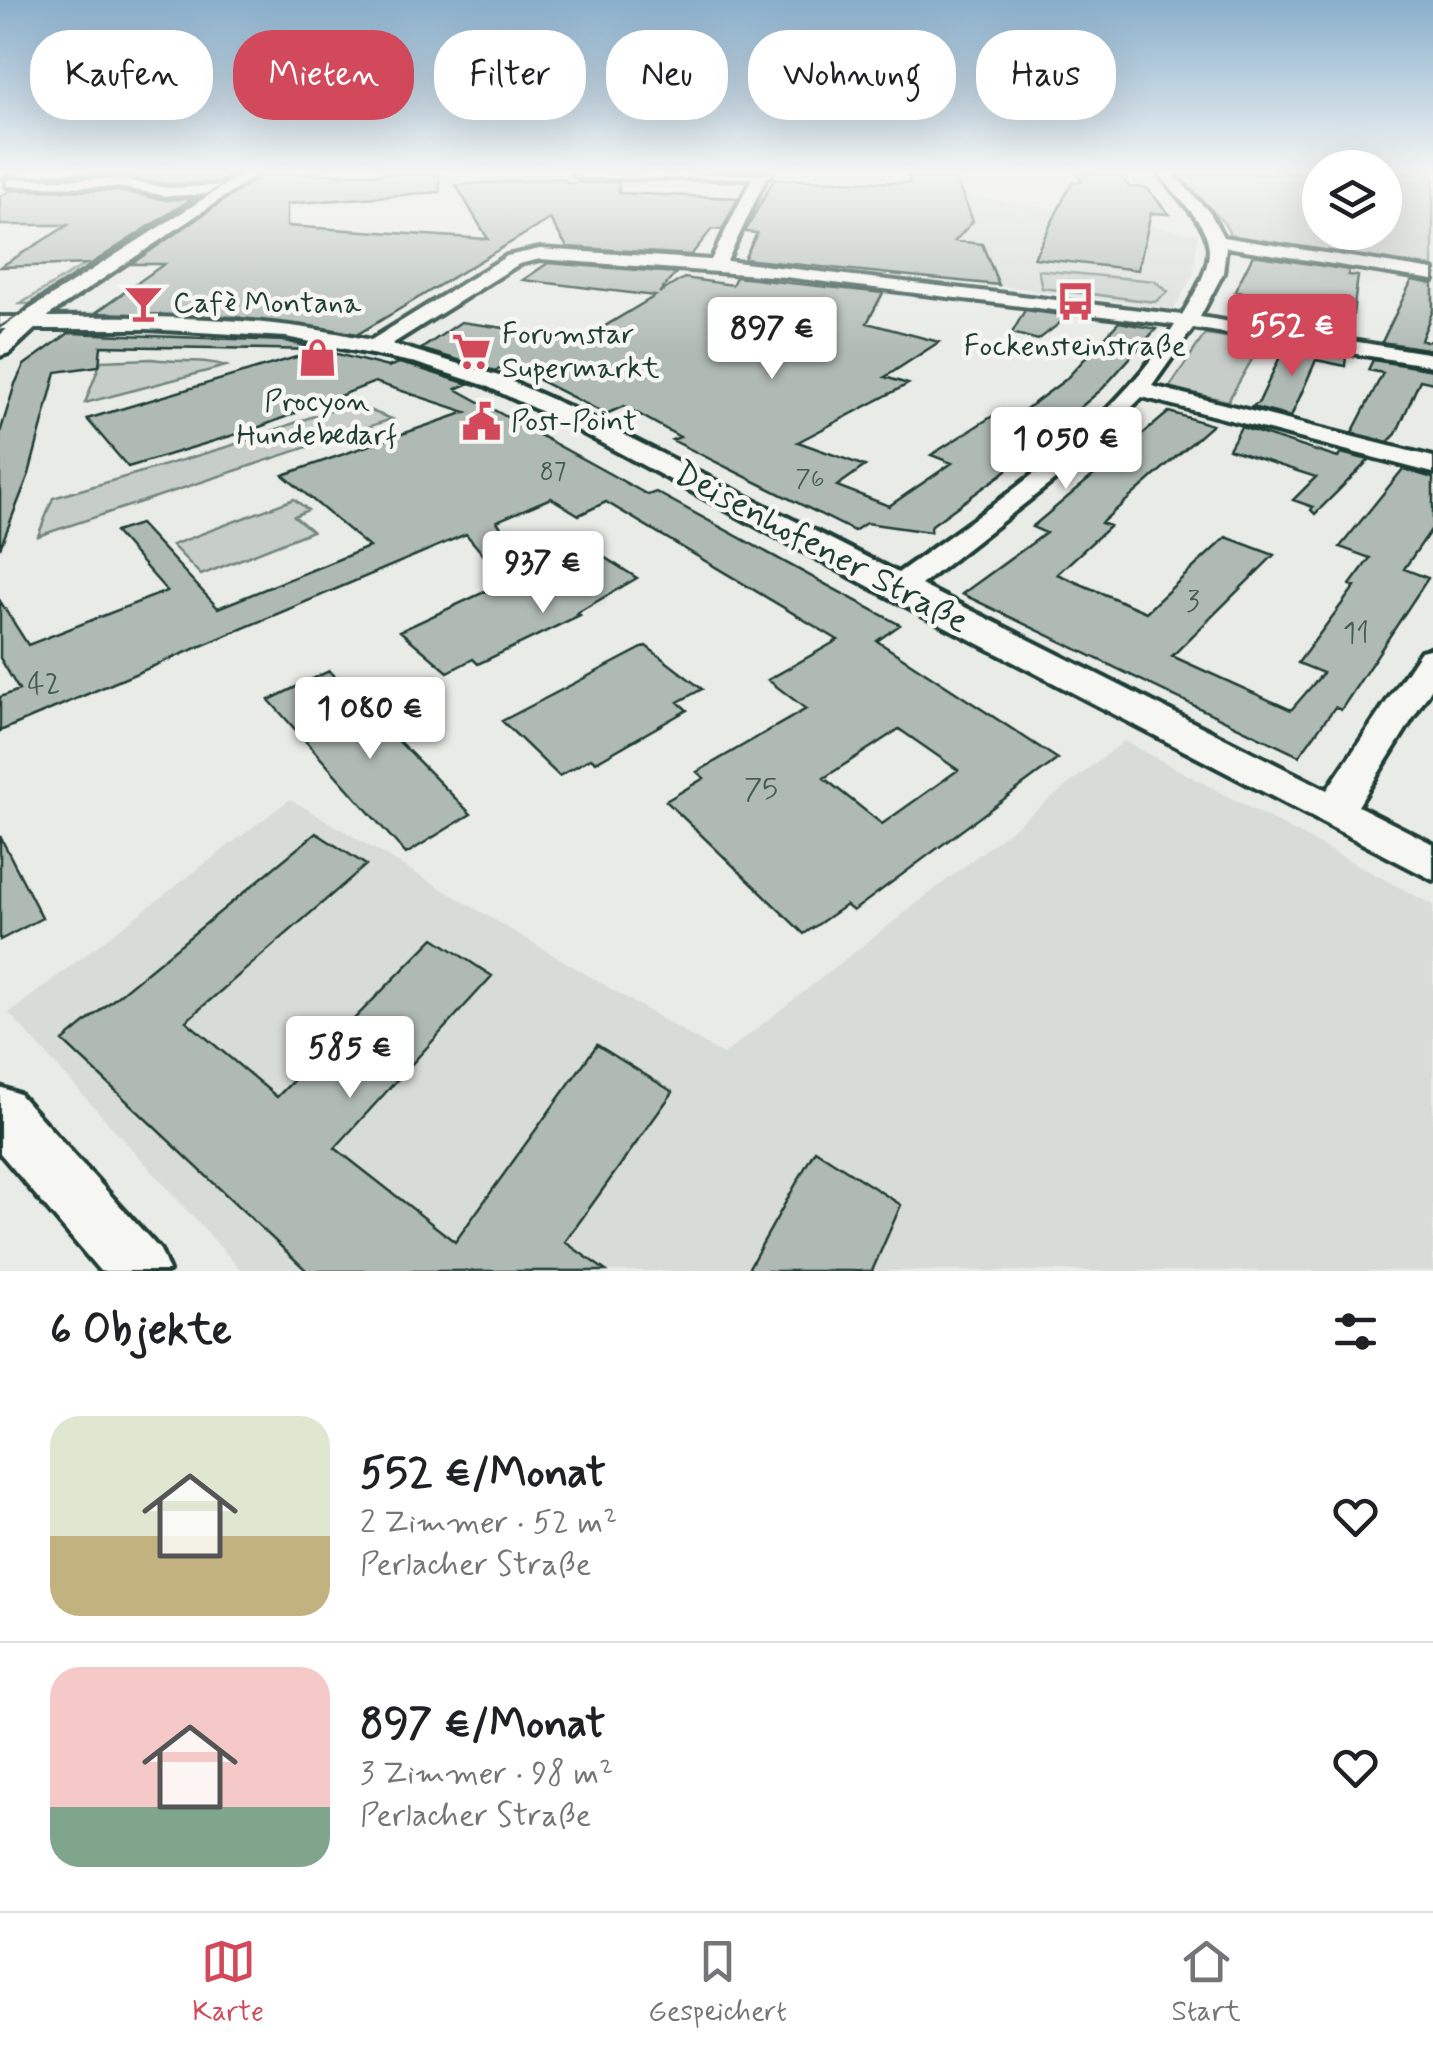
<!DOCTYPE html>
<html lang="de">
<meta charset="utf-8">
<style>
body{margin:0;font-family:Mynerve,sans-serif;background:#f2f2f2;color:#202124;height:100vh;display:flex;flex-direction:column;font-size:38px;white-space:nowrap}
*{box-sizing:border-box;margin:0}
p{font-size:32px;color:#757577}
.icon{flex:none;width:55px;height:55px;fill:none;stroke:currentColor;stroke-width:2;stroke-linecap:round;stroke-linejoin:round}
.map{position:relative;height:1271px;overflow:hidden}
.panel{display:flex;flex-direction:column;background:#fff;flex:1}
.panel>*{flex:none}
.banner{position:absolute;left:30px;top:30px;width:1375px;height:90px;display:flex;gap:20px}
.fabs{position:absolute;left:1302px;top:150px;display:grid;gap:20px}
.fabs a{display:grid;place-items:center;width:100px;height:100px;border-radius:50%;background:#fff;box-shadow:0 10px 40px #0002;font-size:50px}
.price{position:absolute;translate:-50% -85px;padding:0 22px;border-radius:10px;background:#fff;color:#222;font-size:32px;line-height:65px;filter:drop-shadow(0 2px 5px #0008)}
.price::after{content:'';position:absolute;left:50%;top:60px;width:30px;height:22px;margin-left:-15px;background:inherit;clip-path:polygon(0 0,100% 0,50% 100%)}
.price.active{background:#d1495b;color:#fff}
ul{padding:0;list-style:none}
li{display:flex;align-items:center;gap:30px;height:250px;padding:0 50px}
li+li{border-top:2px solid #e0e0e0}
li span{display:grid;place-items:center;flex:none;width:280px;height:200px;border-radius:30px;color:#555}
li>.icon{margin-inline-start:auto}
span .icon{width:120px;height:120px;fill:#fffc;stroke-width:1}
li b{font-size:42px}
h2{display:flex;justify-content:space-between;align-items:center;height:120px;padding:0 50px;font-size:42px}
.chip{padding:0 35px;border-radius:40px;background:#fff;box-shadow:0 10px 40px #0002;font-size:35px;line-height:90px}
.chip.active{background:#d1495b;color:#fff}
.menu{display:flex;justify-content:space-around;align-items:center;height:140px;border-top:2px solid #e0e0e0;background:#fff;font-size:28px;color:#757577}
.menu a{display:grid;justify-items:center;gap:5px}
.menu .active{color:#d1495b}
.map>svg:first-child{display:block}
.built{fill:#d8dcd8}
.green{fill:#c7cec9;stroke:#73867e;stroke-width:2.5}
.building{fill:#b0bab5;stroke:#1f3d34;stroke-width:2.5;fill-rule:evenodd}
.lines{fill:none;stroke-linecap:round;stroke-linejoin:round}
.minor-casing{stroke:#1f3d34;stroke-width:8}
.major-casing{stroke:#1f3d34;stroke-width:8}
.minor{fill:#f6f6f2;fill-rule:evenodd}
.major{fill:#f6f6f2;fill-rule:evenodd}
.tram{stroke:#1f3d34;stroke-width:2.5}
.rail{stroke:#1f3d34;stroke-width:4}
.labels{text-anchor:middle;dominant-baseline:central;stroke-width:9;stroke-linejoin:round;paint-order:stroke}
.far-number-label{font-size:25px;fill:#435c54}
.far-poi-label{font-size:30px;fill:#1f3d34;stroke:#f6f6f2;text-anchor:start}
.number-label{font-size:30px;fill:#435c54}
.street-label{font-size:35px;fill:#1f3d34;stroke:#f6f6f2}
</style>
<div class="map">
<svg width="1433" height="1271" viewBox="0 0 1433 1271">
<rect width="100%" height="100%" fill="#e9ebe7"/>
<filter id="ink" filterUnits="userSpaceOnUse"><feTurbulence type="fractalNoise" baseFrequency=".01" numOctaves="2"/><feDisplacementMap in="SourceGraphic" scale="20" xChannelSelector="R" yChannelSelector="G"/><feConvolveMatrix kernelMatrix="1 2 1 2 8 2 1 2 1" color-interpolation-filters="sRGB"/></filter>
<g filter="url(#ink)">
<path class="built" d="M 945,191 L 1198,234 L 1193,275 L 1174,309 L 889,271 Z
M 1124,741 L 1433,905 L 1433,1271 L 242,1271 L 9,1013 L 290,799 L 723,1055 Z"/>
<path class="green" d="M 1177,174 L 1320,174 L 1320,232 L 1385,232 L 1385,174 L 1433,174 L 1433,274 L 1233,240 L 1224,223 Z
M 197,196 L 210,196 L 35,304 L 20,304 Z
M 1038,270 L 1155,281 L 1168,292 L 1155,302 L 1042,288 Z
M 1205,334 L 1262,342 L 1228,401 L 1169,388 Z
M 152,359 C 177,363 202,358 226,366 L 85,403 L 101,361 Z
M 350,403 L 392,419 L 38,536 L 53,498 L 230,446 Z
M 294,499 L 308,510 L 294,516 L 312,531 L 201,575 L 172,545 Z"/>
<path class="building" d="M 45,174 L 232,174 L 220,182 L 167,184 L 119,175 Z
M 262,174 L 439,174 L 440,192 L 287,204 L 287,226 L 488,239 L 456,185 L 562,178 L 567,183 L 619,182 L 619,193 L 738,198 L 722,230 L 712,229 L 691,255 L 567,247 L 550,219 L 358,334 L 234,317 L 95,313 L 164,264 L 131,264 Z
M 1077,174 L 1119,174 L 1129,187 L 1147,188 L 1169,214 L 1151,213 L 1138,270 L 1034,258 L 1072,182 L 1082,182 Z
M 909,175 L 955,177 L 973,221 L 955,241 L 982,244 L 999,285 L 744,259 L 757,233 L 745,232 L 774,179 L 909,183 Z
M 12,190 L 118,191 L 166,200 L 193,198 L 91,264 L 0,267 L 68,225 L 0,225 L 0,196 Z
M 1253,255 L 1349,270 L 1348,275 L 1358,276 L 1350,337 L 1294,328 L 1301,316 L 1269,319 L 1276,298 L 1235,291 Z
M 548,263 L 676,273 L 659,293 L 684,278 L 732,285 L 736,277 L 883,293 L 867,323 L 939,342 L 885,377 L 908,384 L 798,442 L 865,466 L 837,486 L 889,506 L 952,463 L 931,455 L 999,412 L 1015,417 L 1065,380 L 1119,322 L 1156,329 L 1102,389 L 1002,474 L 932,525 L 930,532 L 866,523 L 854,531 L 672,440 L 680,437 L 624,406 L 606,414 L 509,365 L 495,371 L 421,349 L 461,322 L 519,330 L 561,342 L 573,335 L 585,338 L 655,296 L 523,280 Z
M 1412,280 L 1433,284 L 1433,310 L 1421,340 L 1433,342 L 1433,350 L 1382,342 Z
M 1025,310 L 1069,316 L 1038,340 L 1012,333 Z
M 69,333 L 286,341 L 388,367 L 399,363 L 415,367 L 468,384 L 456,389 L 648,495 L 656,492 L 900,625 L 877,641 L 1058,759 L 853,911 L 846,905 L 804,934 L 666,801 L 704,778 L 697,772 L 806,709 L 768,680 L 838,640 L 606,502 L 579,515 L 551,498 L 497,521 L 512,546 L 514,576 L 583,544 L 637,578 L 577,613 L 580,615 L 478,664 L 473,659 L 448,672 L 400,631 L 506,582 L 466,534 L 0,731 L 0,697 L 19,690 L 0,658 L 0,601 L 28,645 L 167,591 L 115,532 L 140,524 L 218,608 L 369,547 L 283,475 L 466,412 L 375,382 L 257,428 L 128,467 L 87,419 L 320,350 L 101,346 L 99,366 L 56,372 L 29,474 L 0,548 L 0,433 L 15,384 L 24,365 ZM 899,729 L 958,770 L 882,824 L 824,778 Z
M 1285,346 L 1346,356 L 1345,366 L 1316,360 L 1291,417 L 1252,407 L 1259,402 Z
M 1373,360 L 1433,370 L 1433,383 L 1420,380 L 1396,434 L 1388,442 L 1352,433 L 1383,373 L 1368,370 Z
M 1169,412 L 1212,425 L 1101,523 L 1110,526 L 1057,574 L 1146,612 L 1226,537 L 1274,555 L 1172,656 L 1291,710 L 1323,673 L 1298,663 L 1355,586 L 1350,585 L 1370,558 L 1340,547 L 1403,469 L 1433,478 L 1433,527 L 1404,569 L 1428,578 L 1341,710 L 1335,707 L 1299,756 L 962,594 L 1046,533 L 1032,527 Z
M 1241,427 L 1338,458 L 1341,453 L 1369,460 L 1315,514 L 1311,510 L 1313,507 L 1293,500 L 1316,477 L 1229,449 Z
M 646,646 L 702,689 L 678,702 L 687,710 L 596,762 L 591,758 L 559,776 L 502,721 Z
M 329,671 L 471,814 L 406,854 L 269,700 Z
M 316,833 L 366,865 L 186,1021 L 277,1097 L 434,938 L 492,976 L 335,1148 L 455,1242 L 597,1045 L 673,1092 L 565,1242 L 606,1271 L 307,1271 L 63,1041 Z
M 0,836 L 42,918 L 0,940 Z
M 815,1150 L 901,1205 L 872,1271 L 747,1271 Z"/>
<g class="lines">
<defs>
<path id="minor" d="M 574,174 L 772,174 L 766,178 L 727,261 L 1182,315 C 1229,239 1210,235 1159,174 L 1173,174 L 1210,213 L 1223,237 L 1433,270 L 1433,280 L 1226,247 L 1223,273 L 1200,317 L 1433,354 L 1433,366 L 1193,328 L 1152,386 L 1433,457 L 1433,473 L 1142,397 L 1075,464 L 921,585 L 1327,790 L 1421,651 L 1433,648 L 1433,686 L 1358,806 L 1433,844 L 1433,880 L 885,595 L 553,417 L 484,385 L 416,363 L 286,337 L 147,329 L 0,329 L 0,317 C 123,317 251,312 371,340 L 507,256 L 540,249 L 711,260 L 752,178 L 580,178 ZM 540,259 L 785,277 L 1175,325 C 1110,430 996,502 898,573 L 569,407 L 499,376 L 392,344 L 519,264 Z
M 12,179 L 118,179 L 167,188 L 230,185 L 237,189 L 230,193 L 167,196 L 118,187 L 7,186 L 7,180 Z
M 0,1087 L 19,1094 L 160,1250 L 169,1271 L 100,1271 L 0,1153 Z"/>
<path id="major" d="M 239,174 L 258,174 L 52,313 L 9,353 L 0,356 L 0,335 L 36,303 Z"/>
</defs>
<use href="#minor" class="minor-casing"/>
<use href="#major" class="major-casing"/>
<use href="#minor" class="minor"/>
<use href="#major" class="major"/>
<path class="tram" d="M 0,327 L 240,174"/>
<path class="rail" d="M 0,179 L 9,174"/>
</g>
</g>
<linearGradient id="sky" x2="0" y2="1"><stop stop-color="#88aecb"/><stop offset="0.49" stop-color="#f5f6f4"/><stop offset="1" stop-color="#f5f6f4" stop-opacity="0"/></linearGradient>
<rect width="1433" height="352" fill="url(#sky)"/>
<defs>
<symbol id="bus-bare" viewBox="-9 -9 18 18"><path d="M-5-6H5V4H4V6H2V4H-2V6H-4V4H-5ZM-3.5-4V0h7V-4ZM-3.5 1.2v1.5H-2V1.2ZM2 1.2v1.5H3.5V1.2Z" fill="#d1495b" stroke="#f6f6f2" stroke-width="2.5" paint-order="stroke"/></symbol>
<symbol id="bar-bare" viewBox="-9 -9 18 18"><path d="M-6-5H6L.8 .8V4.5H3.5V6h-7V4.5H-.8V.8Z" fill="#d1495b" stroke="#f6f6f2" stroke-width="2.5" paint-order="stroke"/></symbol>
<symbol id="supermarket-bare" viewBox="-9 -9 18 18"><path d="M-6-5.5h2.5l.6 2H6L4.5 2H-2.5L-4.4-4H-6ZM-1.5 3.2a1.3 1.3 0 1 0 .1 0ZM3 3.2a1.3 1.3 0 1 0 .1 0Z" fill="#d1495b" stroke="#f6f6f2" stroke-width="2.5" paint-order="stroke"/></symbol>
<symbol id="shop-bare" viewBox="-9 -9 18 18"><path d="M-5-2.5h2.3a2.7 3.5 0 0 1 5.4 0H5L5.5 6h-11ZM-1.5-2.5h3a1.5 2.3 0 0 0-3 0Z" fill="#d1495b" stroke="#f6f6f2" stroke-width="2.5" paint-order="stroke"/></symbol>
<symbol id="civic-bare" viewBox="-9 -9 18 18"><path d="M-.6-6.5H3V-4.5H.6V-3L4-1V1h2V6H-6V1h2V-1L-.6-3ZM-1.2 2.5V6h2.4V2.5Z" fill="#d1495b" stroke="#f6f6f2" stroke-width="2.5" paint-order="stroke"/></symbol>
</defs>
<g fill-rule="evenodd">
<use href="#bus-bare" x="1048" y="274" width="55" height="55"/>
<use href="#bar-bare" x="116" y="276" width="55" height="55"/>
<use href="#supermarket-bare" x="444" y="324" width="55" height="55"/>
<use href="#shop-bare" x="290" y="330" width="55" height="55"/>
<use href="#civic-bare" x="454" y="394" width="55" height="55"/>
</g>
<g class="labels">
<g class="far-number-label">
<text x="553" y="472">87</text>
<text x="810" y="479">76</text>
</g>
<g class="far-poi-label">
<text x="173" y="303">Cafè Montana</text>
<text x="502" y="334">Forumstar<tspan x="502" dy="34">Supermarkt</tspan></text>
<text x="1075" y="346" text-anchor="middle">Fockensteinstraße</text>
<text x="317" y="401" text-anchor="middle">Procyon<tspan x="317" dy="34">Hundebedarf</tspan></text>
<text x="511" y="421">Post-Point</text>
</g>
<g class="number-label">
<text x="1193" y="601">3</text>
<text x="1356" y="633">11</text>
<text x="44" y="684">42</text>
<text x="761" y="789">75</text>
</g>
<g class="street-label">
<text transform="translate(821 548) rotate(28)">Deisenhofener Straße</text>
</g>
</g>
</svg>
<div class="fabs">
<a><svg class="icon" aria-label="layers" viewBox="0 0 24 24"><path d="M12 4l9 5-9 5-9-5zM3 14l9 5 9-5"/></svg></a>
</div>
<b class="price active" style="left:1292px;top:379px">552 €</b>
<b class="price" style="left:772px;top:382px">897 €</b>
<b class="price" style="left:1066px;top:492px">1 050 €</b>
<b class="price" style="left:543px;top:616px">937 €</b>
<b class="price" style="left:370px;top:762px">1 080 €</b>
<b class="price" style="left:350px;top:1101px">585 €</b>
<div class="banner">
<a class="chip">Kaufen</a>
<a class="chip active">Mieten</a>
<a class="chip">Filter</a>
<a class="chip">Neu</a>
<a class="chip">Wohnung</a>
<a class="chip">Haus</a>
</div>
</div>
<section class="panel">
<h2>6 Objekte<svg class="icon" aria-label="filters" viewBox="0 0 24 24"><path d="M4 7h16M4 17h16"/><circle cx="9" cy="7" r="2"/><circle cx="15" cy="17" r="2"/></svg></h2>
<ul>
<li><span style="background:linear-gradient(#dfe7d0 60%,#c2b280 0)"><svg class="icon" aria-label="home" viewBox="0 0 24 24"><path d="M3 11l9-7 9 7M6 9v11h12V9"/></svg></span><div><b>552 €/Monat</b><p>2 Zimmer · 52 m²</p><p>Perlacher Straße</p></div><svg class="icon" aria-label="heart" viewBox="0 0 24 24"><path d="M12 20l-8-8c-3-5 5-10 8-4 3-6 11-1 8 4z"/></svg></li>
<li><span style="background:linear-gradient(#f6c9c9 70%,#7fa58c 0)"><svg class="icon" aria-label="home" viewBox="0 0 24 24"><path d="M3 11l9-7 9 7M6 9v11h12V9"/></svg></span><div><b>897 €/Monat</b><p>3 Zimmer · 98 m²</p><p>Perlacher Straße</p></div><svg class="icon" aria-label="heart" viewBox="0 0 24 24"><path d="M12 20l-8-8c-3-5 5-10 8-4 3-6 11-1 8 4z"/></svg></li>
</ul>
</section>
<nav class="menu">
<a class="active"><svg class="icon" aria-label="map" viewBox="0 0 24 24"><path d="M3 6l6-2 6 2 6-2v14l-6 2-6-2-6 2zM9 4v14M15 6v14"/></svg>Karte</a>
<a><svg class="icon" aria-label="saved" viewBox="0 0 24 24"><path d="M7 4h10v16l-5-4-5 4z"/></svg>Gespeichert</a>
<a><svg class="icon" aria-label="home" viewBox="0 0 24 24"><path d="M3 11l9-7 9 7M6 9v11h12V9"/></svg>Start</a>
</nav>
